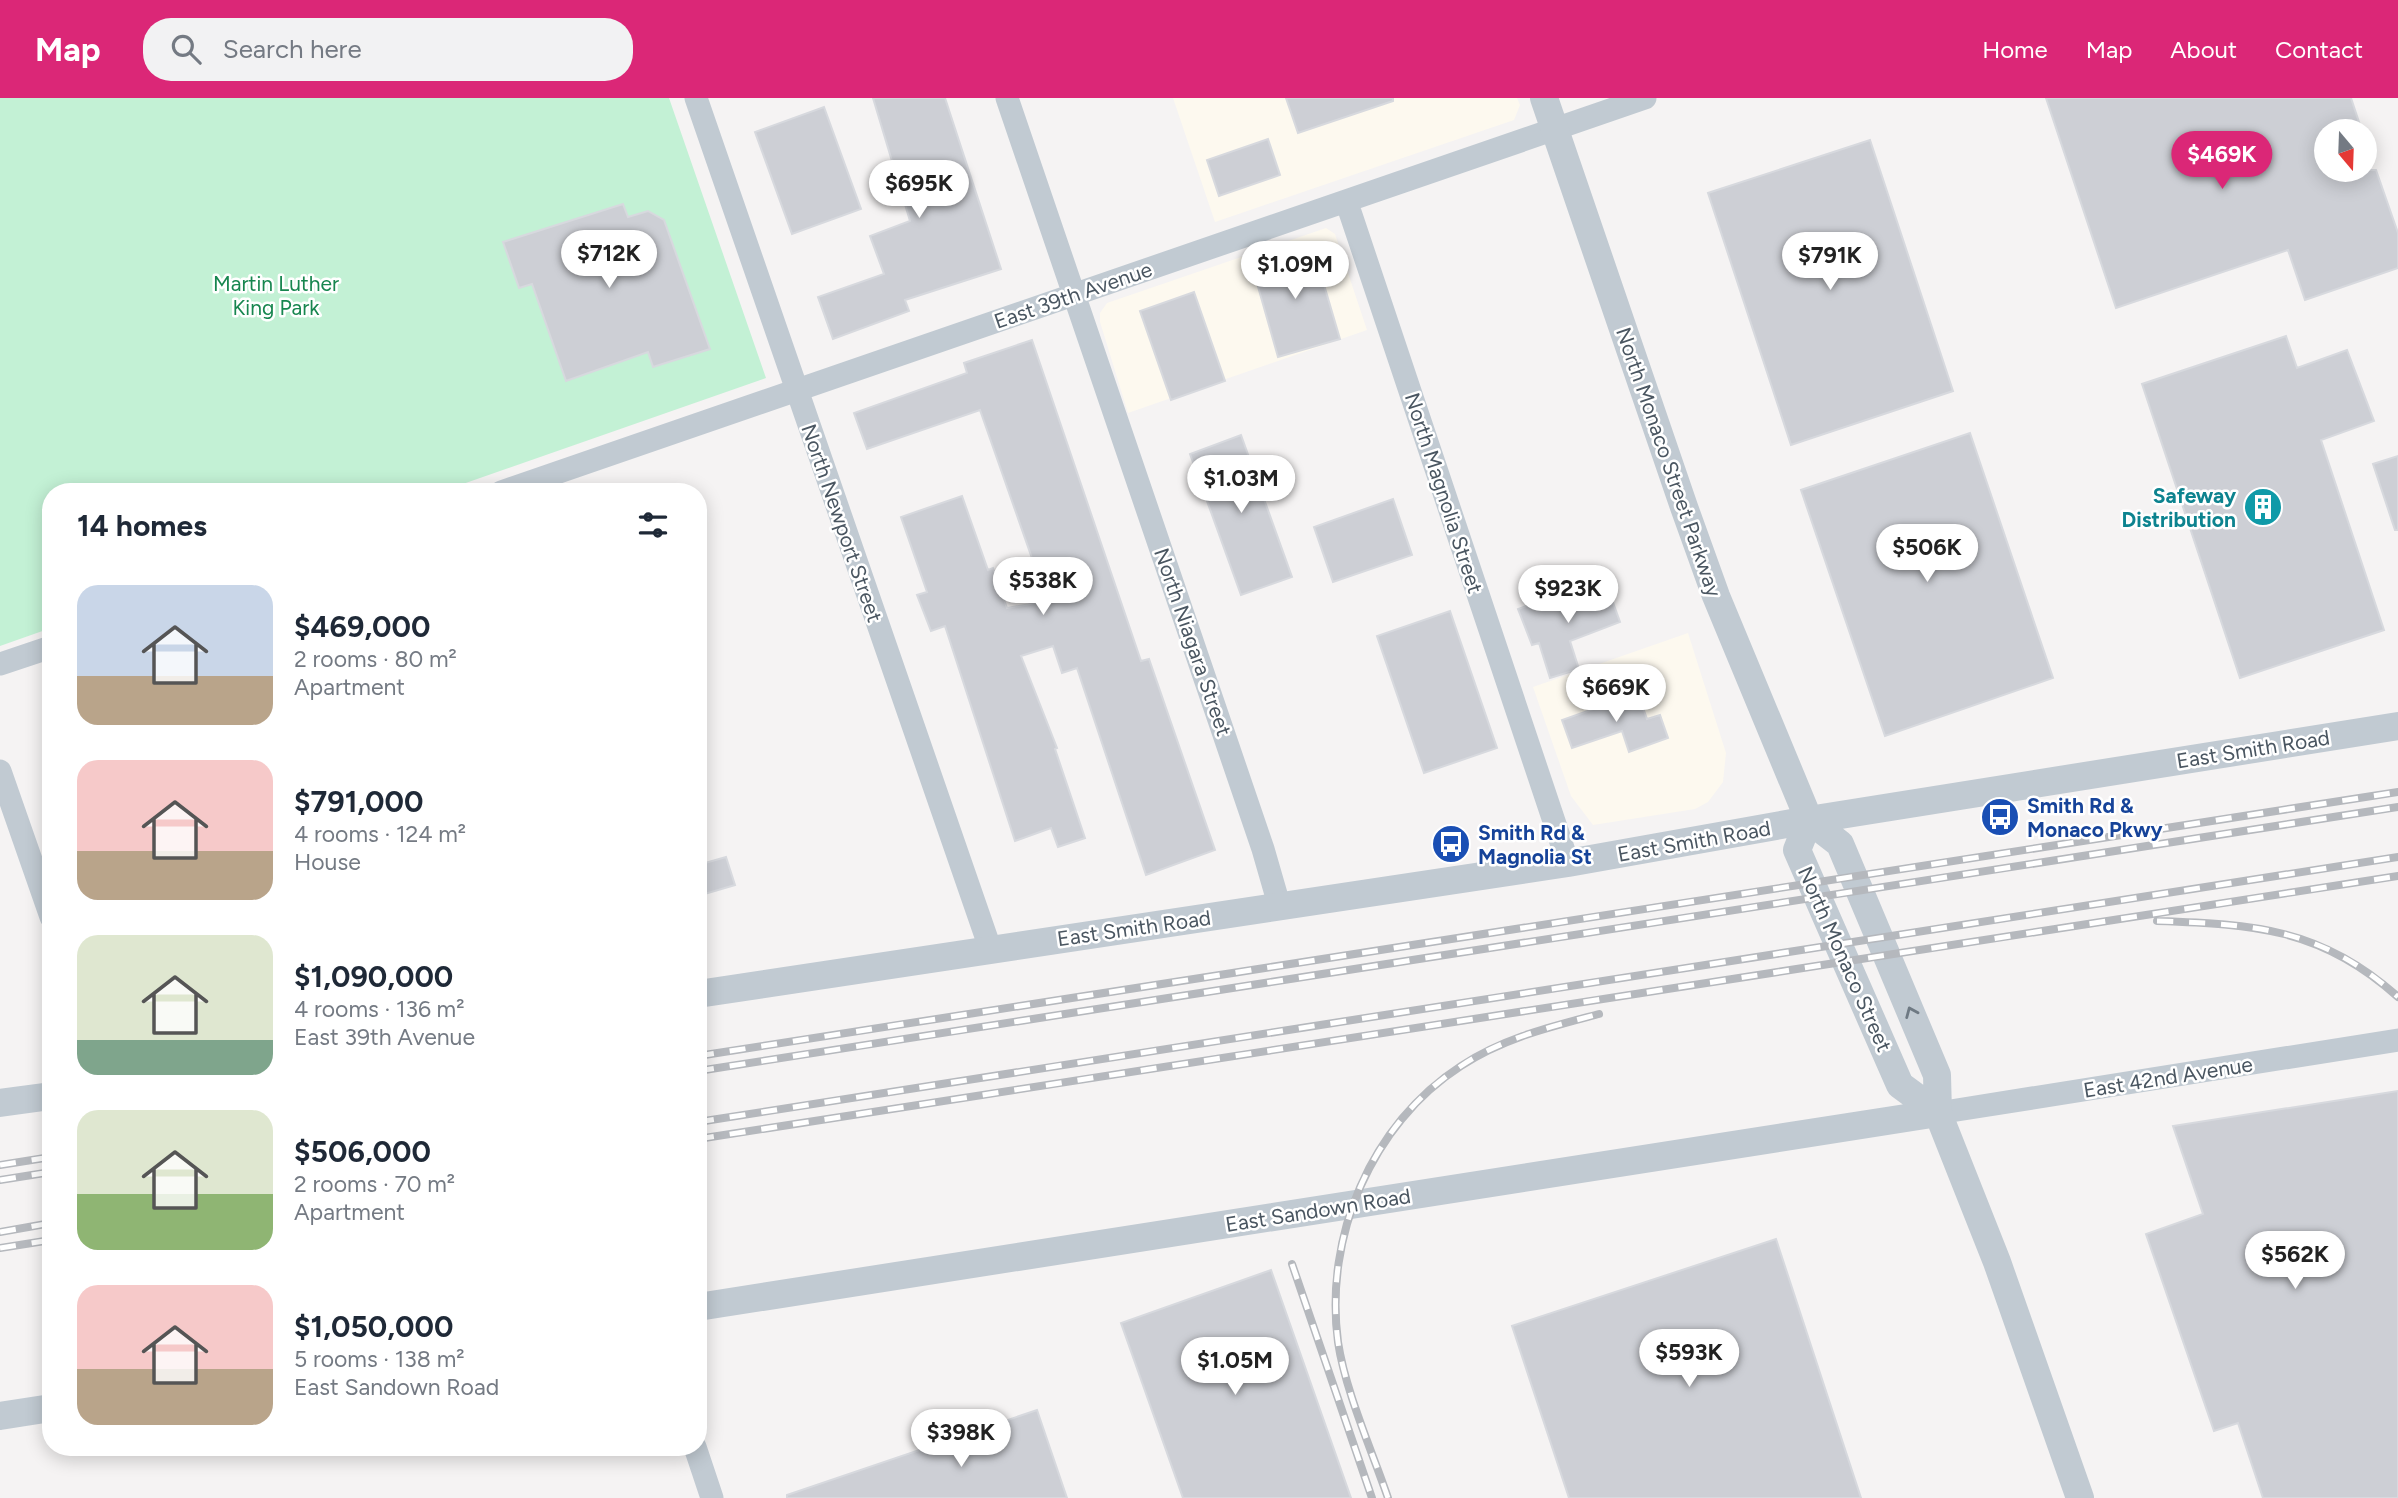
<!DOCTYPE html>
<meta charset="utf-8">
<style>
body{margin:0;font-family:Figtree,sans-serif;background:#f2f2f3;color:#1f2937;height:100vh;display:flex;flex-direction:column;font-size:26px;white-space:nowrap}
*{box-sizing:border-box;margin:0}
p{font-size:23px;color:#747a83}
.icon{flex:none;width:38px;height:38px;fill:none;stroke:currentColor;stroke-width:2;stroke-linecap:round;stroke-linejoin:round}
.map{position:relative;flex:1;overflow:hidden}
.drawer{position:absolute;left:42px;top:385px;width:665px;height:973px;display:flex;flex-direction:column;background:#fff;border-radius:28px;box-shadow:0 4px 18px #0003}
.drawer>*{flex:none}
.needle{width:46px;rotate:161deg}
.buttons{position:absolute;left:2314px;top:21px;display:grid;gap:14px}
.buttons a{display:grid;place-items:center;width:63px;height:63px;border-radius:50%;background:#fff;box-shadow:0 4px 18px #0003;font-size:35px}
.price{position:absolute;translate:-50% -60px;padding:0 16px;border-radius:24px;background:#fff;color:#222;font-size:23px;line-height:46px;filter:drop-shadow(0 2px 4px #0008)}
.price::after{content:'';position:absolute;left:50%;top:42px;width:21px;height:16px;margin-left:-10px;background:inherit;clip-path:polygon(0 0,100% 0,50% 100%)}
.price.active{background:#db2777;color:#fff}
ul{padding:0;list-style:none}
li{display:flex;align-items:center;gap:21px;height:175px;padding:0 35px}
li span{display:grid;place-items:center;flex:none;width:196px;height:140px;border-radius:21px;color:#555}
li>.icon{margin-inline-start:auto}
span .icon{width:84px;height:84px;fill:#fffc;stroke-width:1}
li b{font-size:30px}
h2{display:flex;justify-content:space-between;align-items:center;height:84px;padding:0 35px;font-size:30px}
header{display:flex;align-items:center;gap:42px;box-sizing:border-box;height:98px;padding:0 35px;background:#db2777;color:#fff}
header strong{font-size:33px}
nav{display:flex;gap:38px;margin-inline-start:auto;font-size:24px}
.search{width:490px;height:63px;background:#f2f2f3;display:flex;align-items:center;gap:18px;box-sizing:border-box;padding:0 24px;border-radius:28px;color:#747a83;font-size:26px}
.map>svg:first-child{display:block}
.commercial{fill:#fdf9ef}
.green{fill:#c3f1d5}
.building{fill:#cdcfd5;stroke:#d7d9de;stroke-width:2}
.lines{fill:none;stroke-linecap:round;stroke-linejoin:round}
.minor{stroke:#c1cad2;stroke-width:23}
.tertiary{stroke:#c1cad2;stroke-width:28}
.rail-casing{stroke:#b5b8bd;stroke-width:8}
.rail{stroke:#fff;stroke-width:5;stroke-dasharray:16;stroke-linecap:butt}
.oneway{stroke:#6e7983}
.labels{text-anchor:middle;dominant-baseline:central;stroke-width:5;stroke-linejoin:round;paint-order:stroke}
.park-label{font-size:21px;fill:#17864f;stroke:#fff}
.street-label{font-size:21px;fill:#4a5661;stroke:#fff}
.culture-label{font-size:21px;font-weight:bold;fill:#0d838f;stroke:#fff;text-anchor:end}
.transit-label{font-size:21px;font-weight:bold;fill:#164399;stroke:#fff;text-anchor:start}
</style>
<header>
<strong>Map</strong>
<div class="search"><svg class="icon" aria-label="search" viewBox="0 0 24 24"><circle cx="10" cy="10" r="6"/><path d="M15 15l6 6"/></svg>Search here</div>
<nav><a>Home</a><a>Map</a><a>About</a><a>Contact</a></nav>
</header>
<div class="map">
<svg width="2398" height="1400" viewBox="0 0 2398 1400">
<rect width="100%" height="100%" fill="#f5f3f3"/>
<path class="commercial" d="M 1173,0 L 1517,0 L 1520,7 L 1514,22 L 1215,124 Z
M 1326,130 L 1335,136 L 1367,232 L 1128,315 L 1100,224 L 1100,215 L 1107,205 Z
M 1688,535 L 1726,655 L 1723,684 L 1708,704 L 1695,711 L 1593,727 L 1571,698 L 1533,589 Z"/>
<path class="green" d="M 0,0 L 669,0 L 766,280 L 440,394 L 51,394 L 51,530 L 0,548 Z"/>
<path class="building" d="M 873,0 L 945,0 L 1001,171 L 905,202 L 909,213 L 833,241 L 818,199 L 884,176 L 870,138 L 910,123 Z
M 1286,0 L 1393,0 L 1393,3 L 1298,35 Z
M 2046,0 L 2351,0 L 2362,33 L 2326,33 L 2326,72 L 2376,72 L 2398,135 L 2398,170 L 2305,202 L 2288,152 L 2116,210 Z
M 824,9 L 861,111 L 792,136 L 755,34 Z
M 1268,41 L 1280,77 L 1219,98 L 1207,62 Z
M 1870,42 L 1953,293 L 1791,347 L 1708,95 Z
M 623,106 L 628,119 L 648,113 L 664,122 L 710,251 L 653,269 L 648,254 L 566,283 L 532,186 L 519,190 L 503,144 Z
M 1312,146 L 1340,241 L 1278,259 L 1251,164 Z
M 1194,194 L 1225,283 L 1171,302 L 1140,213 Z
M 2286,238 L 2297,270 L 2347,252 L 2374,323 L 2321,342 L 2384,532 L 2240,580 L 2142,286 Z
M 1032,242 L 1141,563 L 1149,561 L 1215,752 L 1146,777 L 1077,570 L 1062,575 L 1053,548 L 1021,558 L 1057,650 L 1055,651 L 1085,740 L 1058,749 L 1051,730 L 1015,743 L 945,528 L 931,533 L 917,497 L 927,494 L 901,419 L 962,398 L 988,472 L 993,470 L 1007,510 L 1047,503 L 980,312 L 867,351 L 854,315 L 967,275 L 964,265 Z
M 1970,335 L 2053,580 L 1885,638 L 1801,392 Z
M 1241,337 L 1292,479 L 1241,497 L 1190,356 Z
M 2398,358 L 2398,432 L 2395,432 L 2373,366 Z
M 1393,401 L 1412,457 L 1333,484 L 1314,429 Z
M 1606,485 L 1620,524 L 1570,543 L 1579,571 L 1550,580 L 1539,545 L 1532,547 L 1518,511 L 1540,503 L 1542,509 Z
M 1450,513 L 1497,650 L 1424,675 L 1377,538 Z
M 1638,595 L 1647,621 L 1660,617 L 1668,640 L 1629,654 L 1622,633 L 1572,650 L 1562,622 Z
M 726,759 L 735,787 L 698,798 L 698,767 Z
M 2398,993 L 2398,1400 L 2263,1400 L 2238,1325 L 2214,1333 L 2146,1136 L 2203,1116 L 2173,1028 Z
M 1776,1141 L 1861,1400 L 1569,1400 L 1512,1228 Z
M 1271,1172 L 1351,1400 L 1183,1400 L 1121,1225 Z
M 1037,1312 L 1067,1400 L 787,1400 L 787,1397 Z"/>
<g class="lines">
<path class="minor" d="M 696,0 L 990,850
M 1007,0 L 1263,751 L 1280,810
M 1347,105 L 1568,765
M 501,394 L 1645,0
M 0,566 L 51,549
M 0,673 L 51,819
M 1938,1015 L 2398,942
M 695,1349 L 712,1400"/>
<path class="tertiary" d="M 1544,0 L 1684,409 L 1716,498 L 1809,722
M 1809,722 L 1840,746 L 1937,977 L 1938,1015 L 1997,1164 L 2080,1400
M 1809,722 L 1797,752 L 1900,987 L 1938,1015
M 698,896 L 1568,765 L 1809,722 L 2398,628
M 0,1005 L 51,998
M 698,1209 L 1938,1015
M 0,1318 L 51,1310"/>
<defs>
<path id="rail" d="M 2157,823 C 2253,826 2322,830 2398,899
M 698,958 L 2398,694
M 698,973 L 2398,709
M 698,1024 L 2398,759
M 698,1041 L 2398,778
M 0,1067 L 51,1059
M 0,1082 L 51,1074
M 0,1134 L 51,1125
M 0,1150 L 51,1142
M 1292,1166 L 1372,1400
M 1388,1400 C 1372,1353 1345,1292 1338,1244 C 1324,1139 1371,1026 1461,968 C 1503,940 1550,929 1599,916"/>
</defs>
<use href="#rail" class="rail-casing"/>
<use href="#rail" class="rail"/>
</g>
<defs><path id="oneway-chevron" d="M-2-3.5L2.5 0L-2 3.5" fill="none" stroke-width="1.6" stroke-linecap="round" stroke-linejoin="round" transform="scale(1.75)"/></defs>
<use class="oneway" href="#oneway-chevron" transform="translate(1911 914) rotate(-113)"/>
<defs>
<symbol id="building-disc" viewBox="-11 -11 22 22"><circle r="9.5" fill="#0f9aa8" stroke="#fff"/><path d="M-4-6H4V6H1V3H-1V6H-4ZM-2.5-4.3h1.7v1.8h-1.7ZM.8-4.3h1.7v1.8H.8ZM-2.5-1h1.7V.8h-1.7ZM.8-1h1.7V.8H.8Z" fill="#fff"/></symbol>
<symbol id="bus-disc" viewBox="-11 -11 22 22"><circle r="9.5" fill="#1a4fb4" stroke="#fff"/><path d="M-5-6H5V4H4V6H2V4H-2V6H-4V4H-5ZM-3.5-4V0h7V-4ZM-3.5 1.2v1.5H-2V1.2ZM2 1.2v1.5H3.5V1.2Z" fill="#fff"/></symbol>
</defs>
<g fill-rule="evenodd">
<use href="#building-disc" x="2241" y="387" width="44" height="44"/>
<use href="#bus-disc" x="1978" y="697" width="44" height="44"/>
<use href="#bus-disc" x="1429" y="724" width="44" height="44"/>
</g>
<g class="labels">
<g class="park-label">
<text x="276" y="185">Martin Luther<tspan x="276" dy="24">King Park</tspan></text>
</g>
<g class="street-label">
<text transform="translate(1073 197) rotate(-19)">East 39th Avenue</text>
<text transform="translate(1669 364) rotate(71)">North Monaco Street Parkway</text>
<text transform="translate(1444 395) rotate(72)">North Magnolia Street</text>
<text transform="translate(842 425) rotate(71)">North Newport Street</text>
<text transform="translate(1193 544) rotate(71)">North Niagara Street</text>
<text transform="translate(2253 651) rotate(-9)">East Smith Road</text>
<text transform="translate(1694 743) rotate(-10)">East Smith Road</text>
<text transform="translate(1134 830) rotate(-8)">East Smith Road</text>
<text transform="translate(1845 861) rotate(66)">North Monaco Street</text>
<text transform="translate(2168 979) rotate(-9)">East 42nd Avenue</text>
<text transform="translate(1318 1112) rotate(-9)">East Sandown Road</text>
</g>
<g class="culture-label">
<text x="2236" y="397">Safeway<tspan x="2236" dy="24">Distribution</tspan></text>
</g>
<g class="transit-label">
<text x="2027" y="707">Smith Rd &amp;<tspan x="2027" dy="24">Monaco Pkwy</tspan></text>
<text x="1478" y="734">Smith Rd &amp;<tspan x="1478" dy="24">Magnolia St</tspan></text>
</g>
</g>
</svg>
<div class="buttons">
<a><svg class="needle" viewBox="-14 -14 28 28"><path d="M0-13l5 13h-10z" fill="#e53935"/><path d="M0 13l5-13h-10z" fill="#747a83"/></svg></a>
</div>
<b class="price active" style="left:2222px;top:93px">$469K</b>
<b class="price" style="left:919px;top:122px">$695K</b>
<b class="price" style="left:609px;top:192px">$712K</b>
<b class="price" style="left:1830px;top:194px">$791K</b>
<b class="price" style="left:1295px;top:203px">$1.09M</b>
<b class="price" style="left:1241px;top:417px">$1.03M</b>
<b class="price" style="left:1927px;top:486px">$506K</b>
<b class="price" style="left:1043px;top:519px">$538K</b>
<b class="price" style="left:1568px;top:527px">$923K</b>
<b class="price" style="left:1616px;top:626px">$669K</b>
<b class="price" style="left:2295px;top:1193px">$562K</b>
<b class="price" style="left:1689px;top:1291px">$593K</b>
<b class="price" style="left:1235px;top:1299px">$1.05M</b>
<b class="price" style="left:961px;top:1371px">$398K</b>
<section class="drawer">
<h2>14 homes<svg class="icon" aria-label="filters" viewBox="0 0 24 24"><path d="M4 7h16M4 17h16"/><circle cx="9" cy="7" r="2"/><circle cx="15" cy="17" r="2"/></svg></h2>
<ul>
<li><span style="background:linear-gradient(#c9d6e8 65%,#b9a48a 0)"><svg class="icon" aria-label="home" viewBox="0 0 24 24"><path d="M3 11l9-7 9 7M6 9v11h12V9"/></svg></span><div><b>$469,000</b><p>2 rooms · 80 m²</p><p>Apartment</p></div></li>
<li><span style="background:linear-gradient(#f6c9c9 65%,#b9a48a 0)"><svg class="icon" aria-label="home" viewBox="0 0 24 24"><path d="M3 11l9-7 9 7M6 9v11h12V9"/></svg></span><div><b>$791,000</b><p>4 rooms · 124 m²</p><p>House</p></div></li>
<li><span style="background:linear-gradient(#dfe7d0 75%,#7fa58c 0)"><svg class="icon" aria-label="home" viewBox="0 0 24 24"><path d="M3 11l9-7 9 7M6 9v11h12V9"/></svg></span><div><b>$1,090,000</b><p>4 rooms · 136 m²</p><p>East 39th Avenue</p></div></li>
<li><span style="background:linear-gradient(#dfe7d0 60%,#8fb573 0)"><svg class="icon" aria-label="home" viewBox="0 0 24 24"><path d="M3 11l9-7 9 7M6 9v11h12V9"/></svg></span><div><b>$506,000</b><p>2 rooms · 70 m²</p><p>Apartment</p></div></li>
<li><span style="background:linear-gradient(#f6c9c9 60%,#b9a48a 0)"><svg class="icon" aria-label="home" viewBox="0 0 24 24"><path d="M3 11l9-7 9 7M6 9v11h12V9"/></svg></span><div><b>$1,050,000</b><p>5 rooms · 138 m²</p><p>East Sandown Road</p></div></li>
</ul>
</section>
</div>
